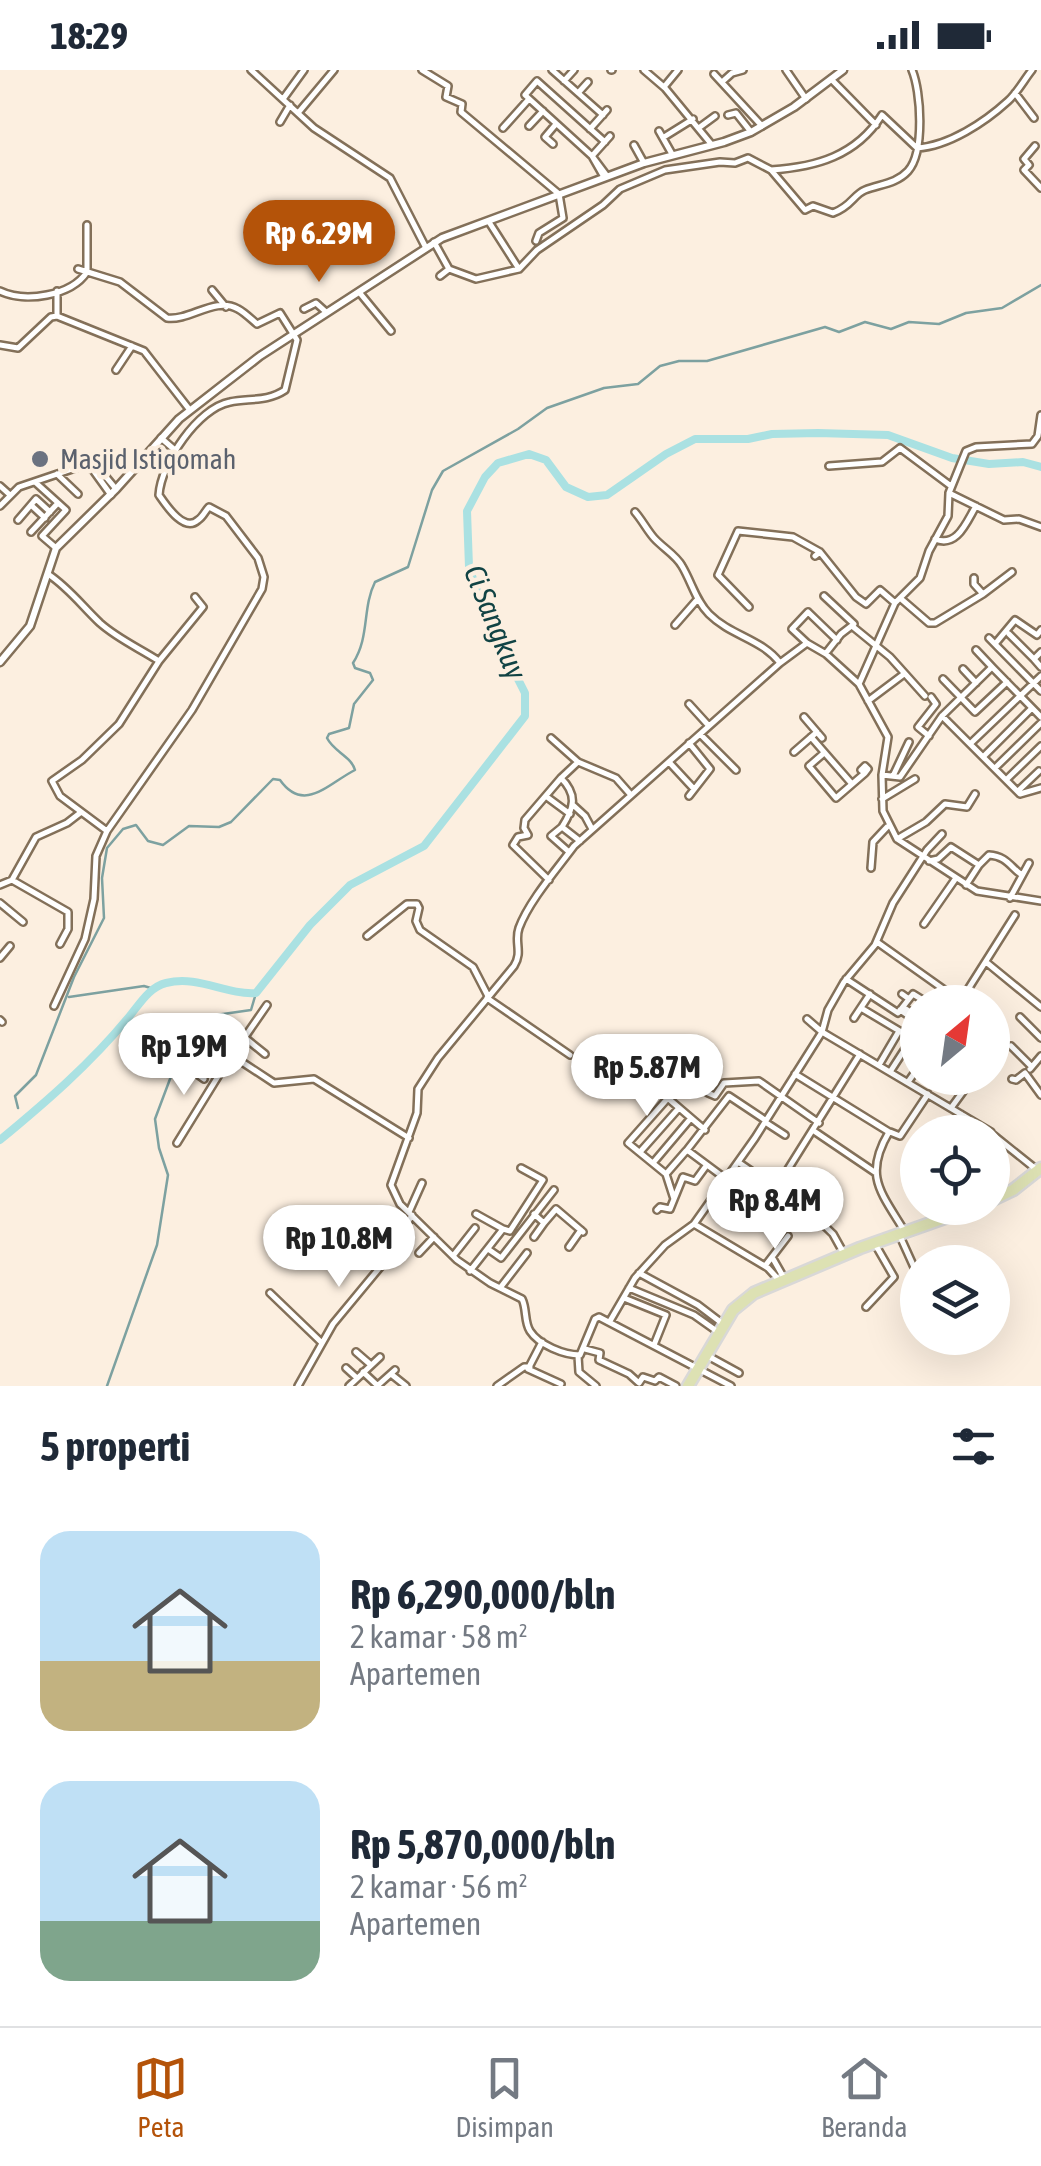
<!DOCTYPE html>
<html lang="id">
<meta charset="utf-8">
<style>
body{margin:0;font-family:"Asap Condensed",sans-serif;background:#f2f2f3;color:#1f2937;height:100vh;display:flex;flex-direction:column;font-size:38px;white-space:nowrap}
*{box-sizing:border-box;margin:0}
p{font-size:32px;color:#747a83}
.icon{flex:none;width:55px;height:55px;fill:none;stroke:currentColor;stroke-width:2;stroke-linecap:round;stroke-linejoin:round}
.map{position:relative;height:1316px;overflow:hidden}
.side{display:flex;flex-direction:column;background:#fff;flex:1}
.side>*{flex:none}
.needle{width:65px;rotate:29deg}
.controls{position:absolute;left:900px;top:915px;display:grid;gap:20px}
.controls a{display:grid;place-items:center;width:110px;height:110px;border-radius:50%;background:#fff;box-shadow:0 10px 40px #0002;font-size:50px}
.price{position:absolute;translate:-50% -85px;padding:0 22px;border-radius:35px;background:#fff;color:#222;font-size:32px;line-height:65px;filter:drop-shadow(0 2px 5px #0008)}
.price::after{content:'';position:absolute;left:50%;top:60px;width:30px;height:22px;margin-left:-15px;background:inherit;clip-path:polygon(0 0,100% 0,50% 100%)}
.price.current{background:#b45309;color:#fff}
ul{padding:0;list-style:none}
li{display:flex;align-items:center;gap:30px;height:250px;padding:0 40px}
li span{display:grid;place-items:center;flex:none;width:280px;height:200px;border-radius:30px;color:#555}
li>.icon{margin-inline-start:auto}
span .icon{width:120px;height:120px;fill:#fffc;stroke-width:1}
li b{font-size:42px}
h2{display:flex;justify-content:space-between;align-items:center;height:120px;padding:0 40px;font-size:42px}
.status{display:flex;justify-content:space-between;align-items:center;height:70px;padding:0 50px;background:#fff;direction:ltr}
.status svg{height:28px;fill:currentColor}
.tabs{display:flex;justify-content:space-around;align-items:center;height:140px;border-top:2px solid #e0e1e3;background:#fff;font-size:28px;color:#747a83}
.tabs a{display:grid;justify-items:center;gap:5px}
.tabs .current{color:#b45309}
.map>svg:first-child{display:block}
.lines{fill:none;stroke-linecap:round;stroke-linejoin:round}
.stream{stroke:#7da1a0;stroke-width:2.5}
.river{stroke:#aae1e2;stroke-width:8}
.minor-casing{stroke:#837059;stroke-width:10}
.tertiary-casing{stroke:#837059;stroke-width:11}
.primary-casing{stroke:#d9d8d7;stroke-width:15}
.minor{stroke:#fff;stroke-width:5}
.tertiary{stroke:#fff;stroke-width:6}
.primary{stroke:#dde1b3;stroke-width:10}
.worship-dot{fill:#6b7280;stroke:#fcefe0;stroke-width:4}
.labels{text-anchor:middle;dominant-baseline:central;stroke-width:9;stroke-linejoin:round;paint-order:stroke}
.worship-label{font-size:28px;fill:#5b616d;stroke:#fcefe0;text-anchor:start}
.water-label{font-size:30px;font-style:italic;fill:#114344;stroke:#fcefe0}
</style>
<div class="status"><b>18:29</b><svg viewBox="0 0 49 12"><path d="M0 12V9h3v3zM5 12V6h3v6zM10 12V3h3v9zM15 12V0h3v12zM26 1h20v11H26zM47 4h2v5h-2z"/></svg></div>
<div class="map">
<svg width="1041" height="1316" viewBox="0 0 1041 1316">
<rect width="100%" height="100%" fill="#fcefe0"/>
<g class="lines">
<path class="stream" d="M 69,927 L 144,916 L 154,919
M 18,1038 L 15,1026 L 36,1005 L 74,907 L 104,848 L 102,808 L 107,778 L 123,759 L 136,755 L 148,771 L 163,775 L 189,756 L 219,757 L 231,752 L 273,709 L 280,710 C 304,744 329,713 355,700 C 351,686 334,682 327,668 L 329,664 L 349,658 L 354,634 L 373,610 L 370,603 L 355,598 L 353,593 C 370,567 362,538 375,512 L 408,497 L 432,420 L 443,401 L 518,359 L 547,338 L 604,318 L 638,314 L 660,296 L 679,291 L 707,291 L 825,257 L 839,262 L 865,252 L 891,259 L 909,252 L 939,254 L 966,243 L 1002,238 L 1041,215
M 107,1316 L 157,1175 L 168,1105 L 159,1078 L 155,1049 L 176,993 L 190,961 L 209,946 L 251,940 L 256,923"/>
<path class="river" d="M 0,1070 C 46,1032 90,994 128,948 C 139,935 149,917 166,913 C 199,905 225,925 256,923 L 310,855 L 350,815 L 424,776 L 525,646 L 525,623 L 485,544 L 469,497 L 467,441 L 485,407 L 498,393 L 529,384 L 546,390 L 566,417 L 588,427 L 607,425 L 666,384 L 695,369 L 748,369 L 772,364 L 818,363 L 888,365 L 952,388 L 989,394 L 1023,392 L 1041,397"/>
<defs>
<path id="minor" d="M 251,0 L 314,58 L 390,108 L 426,178
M 422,0 L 448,16 L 446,27 L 462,34 L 461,42 L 559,124 L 563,148 L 539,163 L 536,171
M 552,0 L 603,45
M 611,0 L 612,0
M 644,0 L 665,18 L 712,75
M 786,0 L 806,29
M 714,4 L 762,56
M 831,9 L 876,55
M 564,11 L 574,0
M 722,12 L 732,3 L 743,0
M 664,17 L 678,0
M 578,23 L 588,12
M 1015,23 L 1034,48
M 283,29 L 304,0
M 298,43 L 334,0
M 728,45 L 736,43 L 751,62
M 280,52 L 290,35
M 529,56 L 543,41
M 700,57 L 715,46
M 503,58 L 529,29
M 590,59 L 607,40
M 659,61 L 672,84
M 664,67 L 693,49
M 605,72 L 537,11 L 525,25 L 592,86 L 610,66
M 553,74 L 545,67 L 556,54
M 634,75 L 644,93
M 1035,76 L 1024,89 L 1029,95 L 1024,100 L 1041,118
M 771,100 C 816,97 856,86 882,45 L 917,78 C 949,76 985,52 1008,31 C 1017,23 1024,10 1032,0
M 604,107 L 592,86 L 607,106
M 489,152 L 519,199
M 434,172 L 449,199 L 440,206
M 449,199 L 476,209 L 519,199 L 537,180 L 603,135 L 620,119 L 665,100 L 720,92 L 735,93 L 748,88 L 771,100 L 805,140 L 813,136 L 833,143 C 852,136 853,125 865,120 C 880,114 896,114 908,101 C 925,82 921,21 912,0
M 212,220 L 226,237
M 0,221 C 25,233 71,226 87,202 L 87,155
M 57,221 L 57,246
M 359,222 L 391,261
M 304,239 L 316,233 L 326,242
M 0,275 L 18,278 L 51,247 L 57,246 L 144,281 L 189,339
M 116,300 L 132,276
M 161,368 L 176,381
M 84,395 L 93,400 L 111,425
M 829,396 L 882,392 L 900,378 L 951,416
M 57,404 L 78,424
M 35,412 L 66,440 L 42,466 L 56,478
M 0,416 L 10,425
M 949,423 L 1004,450 L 1019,449 L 1041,457
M 31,435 L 45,448
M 0,436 L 19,417 L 90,393 L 96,395 L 116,419
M 635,442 C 642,450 647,460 654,468 C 663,478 676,485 682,496 C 692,513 696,531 709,544 C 731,566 762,569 780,593
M 18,450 L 36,429 L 50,442
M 31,462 L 58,433
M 935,469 C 957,478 966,453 976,436
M 815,486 L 820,482 L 856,527 L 866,534 L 880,520 L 895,533
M 48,504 C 69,518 82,536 100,553 C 118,569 139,578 159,591 L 119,654 L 82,690 L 52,711 L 60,726 L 107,761
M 983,524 L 1012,502
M 824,526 L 854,554 L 841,564 L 826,583
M 900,528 L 929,553 L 935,553 L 983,524 L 974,514 L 974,508
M 749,537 L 718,505 L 738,461 L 793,467 L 820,482
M 675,555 L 696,531
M 852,556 L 890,587 L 925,626
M 1009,564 L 1034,589
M 989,568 L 1041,621
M 807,573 L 792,559 L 808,542 L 837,570
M 995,574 L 1015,550 L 1037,565 L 1041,560
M 1041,582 L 1034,589 L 1041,597
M 159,591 L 203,537 L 195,527
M 992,597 L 1041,647
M 963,599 L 976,613
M 943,609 L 975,642 L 1007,612
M 859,614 L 895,533 L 920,508 L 929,481 L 948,446 L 949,423 L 966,381 L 976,377 L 1032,374 L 1038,366 L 1041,345
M 868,631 L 904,604
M 689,634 L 709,656
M 942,646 L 992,597 L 976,580
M 804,647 L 822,668
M 700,664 L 736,700
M 929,666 L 918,657 L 936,634 L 931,627
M 811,667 L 852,714
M 551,668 L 578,692 L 616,708 L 631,725
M 970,674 L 1041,606
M 794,682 L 817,662
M 824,683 L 809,696 L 836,728 L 865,703 L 861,700 L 865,696 L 868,699 L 865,703
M 983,687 L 1032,638
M 578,692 L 561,708 C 578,725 574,738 562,757 L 580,771
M 669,692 L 694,719
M 995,698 L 1041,653
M 882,705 L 900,707 L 942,646 L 1020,724 L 1041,718
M 893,706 L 909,672
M 1006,710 L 1041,676
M 1018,721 L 1039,701
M 689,726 L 710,699 L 689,673
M 547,727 L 570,744
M 882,729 L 915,709
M 573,735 L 585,746 L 592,759
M 562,757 L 551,766 L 569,782
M 897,769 L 926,752 L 945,734 L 967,737 L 975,724
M 929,791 L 938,789 L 951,777 L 979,795 L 989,785 C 1007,786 1011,798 1022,805
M 871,798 L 873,772 L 887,757
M 12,810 L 36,767 L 67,753 L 80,743
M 549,810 L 513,775 L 518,767 L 528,765 L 524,758 L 525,750 L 561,708
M 0,815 L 12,810 L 68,842 L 68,859 L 60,874
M 966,815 L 979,795
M 1010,828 L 1029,793
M 0,833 L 23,852
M 924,854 L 956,808
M 367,866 L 407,834 L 417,834 L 419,838 L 416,851 L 420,860 L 473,897 L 488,926
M 877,872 L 960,931
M 0,888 L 10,876
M 986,892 L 1041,937
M 846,909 L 898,943 L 909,929
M 902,924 L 909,929 L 913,924 L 926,932
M 487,928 L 570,985
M 960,932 L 1015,845
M 54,936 L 85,869 L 94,829 L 96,786 L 107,761 L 192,640 L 262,519 L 264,507 L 258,488 L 226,446 L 209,437 C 205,441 203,447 198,450 C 184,463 166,435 159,425 C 161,393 198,338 230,332 C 249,328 267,332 285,320 L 297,270 L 280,243 L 257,254 C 251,249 244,242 238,239 C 215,226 190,251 167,248 L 120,212 L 78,199
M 903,937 L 918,947
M 861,938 L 918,972
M 900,940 L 918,952
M 1020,947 L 1041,968
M 854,948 L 870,924
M 807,949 L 822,962 L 991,1062
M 0,950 L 2,952
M 244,967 L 265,984
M 1011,976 L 1031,996
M 192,982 L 222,1000 L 267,935
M 879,995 L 899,961
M 1030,999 L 1041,986
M 890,1002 L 912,968
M 795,1004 L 889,1062 C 863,1106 881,1122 905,1162
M 204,1009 L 186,996 L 200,971 L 207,969 L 274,1013 L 314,1009 L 409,1068
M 1012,1009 L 1016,1010 L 1025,1003 L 1041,1025
M 948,1011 L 963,1021
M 908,1012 L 918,998
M 708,1023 L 715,1026 L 724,1013 L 759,1011 L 819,1053
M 663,1024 L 705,1060
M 951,1038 L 973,1008
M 765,1052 L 785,1065
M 814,1061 L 876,1103
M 890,1062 L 900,1066 L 928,1024
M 951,1062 L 961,1044
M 992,1064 L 1037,1100
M 177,1073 L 222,1000
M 640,1082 L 679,1038
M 738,1092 L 807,1139 L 833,1164 L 843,1182
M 653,1093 L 691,1048
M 666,1104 L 628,1073 L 668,1028
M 726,1109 L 687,1080 L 729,1026 L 765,1050
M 820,1127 L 785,1104 L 860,984
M 674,1129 L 666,1104 L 686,1081
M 657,1140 L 660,1137 L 670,1139 L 683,1107 L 695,1111 L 706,1096
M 409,1142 L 422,1113
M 476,1144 L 503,1159
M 534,1144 L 544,1153 L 556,1139 L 583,1162
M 694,1154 L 768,1198 L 779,1210
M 899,1164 L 918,1206
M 534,1167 L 544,1153
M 569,1177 L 581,1160
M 488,1179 L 501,1188 L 554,1120
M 419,1183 L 434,1167
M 453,1186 L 475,1158
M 772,1187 L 784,1208
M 765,1196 L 788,1166
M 470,1201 L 503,1159 L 510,1161 L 543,1110 L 521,1098
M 639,1203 L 698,1235 L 723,1254
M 500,1218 L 527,1183
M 629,1218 L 694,1245 L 718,1262
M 270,1223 L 322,1273
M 624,1228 L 666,1245 L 654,1275
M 866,1237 L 894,1207 L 875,1174
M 610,1251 L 635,1208 L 665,1175 L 694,1154 L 755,1068 L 822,962 L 828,940 L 844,912 L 875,875 L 893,833 L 927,780 L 942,764
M 542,1272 L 528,1299 L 561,1314
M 585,1279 L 600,1283 L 599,1290 L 629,1304 L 639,1313 L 643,1307 L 655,1311 L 659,1307 L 676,1316
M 356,1282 L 371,1295
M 578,1286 L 579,1302 L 596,1316
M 708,1286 L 739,1303
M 346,1298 L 357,1308
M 363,1302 L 378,1316
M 391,1304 L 406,1316
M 298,1316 L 333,1254 L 386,1190 L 412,1145
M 349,1316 L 380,1287
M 377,1316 L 395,1300
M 497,1316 L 524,1297 L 530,1297
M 731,1316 L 599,1247 L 595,1249 L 580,1285 C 564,1285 539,1275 530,1261 C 524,1252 527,1239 522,1229 L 490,1213 L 457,1190 L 400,1134 L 391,1115 L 417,1043 L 418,1019 L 438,988 L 514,896 C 523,882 514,872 519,858 C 529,831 557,799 574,776 L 780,593 L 807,573 L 826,584 L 859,614 L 888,667 L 882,705 L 883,741 L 897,769 L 977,821 L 1041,831"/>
<path id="tertiary" d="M 0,592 L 30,556 L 56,478 L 116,419 L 179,349 L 260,286 L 442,168 L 644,93 L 724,72 L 751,62 L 794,37 L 843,0"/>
<path id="primary" d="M 992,1130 L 1013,1120 L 1041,1098
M 688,1316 L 733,1240 L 754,1223 L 860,1178 L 973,1138"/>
</defs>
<use href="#minor" class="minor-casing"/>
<use href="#tertiary" class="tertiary-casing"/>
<use href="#primary" class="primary-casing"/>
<use href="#minor" class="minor"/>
<use href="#tertiary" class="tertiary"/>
<use href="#primary" class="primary"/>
</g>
<circle class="worship-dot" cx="40" cy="389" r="10"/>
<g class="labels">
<g class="worship-label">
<text x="60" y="389">Masjid Istiqomah</text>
</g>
<g class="water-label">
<text transform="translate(496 552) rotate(68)">Ci Sangkuy</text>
</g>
</g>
</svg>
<div class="controls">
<a><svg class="needle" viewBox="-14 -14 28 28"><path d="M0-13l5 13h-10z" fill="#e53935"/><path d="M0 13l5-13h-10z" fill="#747a83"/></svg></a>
<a><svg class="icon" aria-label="locate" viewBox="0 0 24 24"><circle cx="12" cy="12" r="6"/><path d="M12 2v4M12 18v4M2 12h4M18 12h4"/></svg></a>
<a><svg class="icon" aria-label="layers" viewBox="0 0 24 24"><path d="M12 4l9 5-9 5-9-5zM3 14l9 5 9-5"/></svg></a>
</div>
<b class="price current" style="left:319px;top:215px">Rp 6.29M</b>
<b class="price" style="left:184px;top:1028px">Rp 19M</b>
<b class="price" style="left:647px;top:1049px">Rp 5.87M</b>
<b class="price" style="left:775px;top:1182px">Rp 8.4M</b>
<b class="price" style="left:339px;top:1220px">Rp 10.8M</b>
</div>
<section class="side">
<h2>5 properti<svg class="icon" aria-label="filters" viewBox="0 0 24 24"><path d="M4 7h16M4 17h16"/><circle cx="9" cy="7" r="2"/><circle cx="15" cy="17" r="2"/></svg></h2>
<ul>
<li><span style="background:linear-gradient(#bfe0f5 65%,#c2b280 0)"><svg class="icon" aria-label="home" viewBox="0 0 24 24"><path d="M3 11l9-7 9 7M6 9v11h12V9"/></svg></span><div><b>Rp 6,290,000/bln</b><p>2 kamar · 58 m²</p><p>Apartemen</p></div></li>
<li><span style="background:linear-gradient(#bfe0f5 70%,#7fa58c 0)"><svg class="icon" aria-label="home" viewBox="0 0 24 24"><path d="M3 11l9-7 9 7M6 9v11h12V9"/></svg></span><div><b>Rp 5,870,000/bln</b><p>2 kamar · 56 m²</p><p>Apartemen</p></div></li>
</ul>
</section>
<nav class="tabs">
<a class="current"><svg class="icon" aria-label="map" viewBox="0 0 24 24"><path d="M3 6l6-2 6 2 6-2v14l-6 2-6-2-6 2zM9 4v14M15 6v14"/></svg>Peta</a>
<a><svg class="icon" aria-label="saved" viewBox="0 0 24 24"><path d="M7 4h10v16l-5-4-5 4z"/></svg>Disimpan</a>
<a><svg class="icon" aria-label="home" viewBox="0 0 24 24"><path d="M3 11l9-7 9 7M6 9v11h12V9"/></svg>Beranda</a>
</nav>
